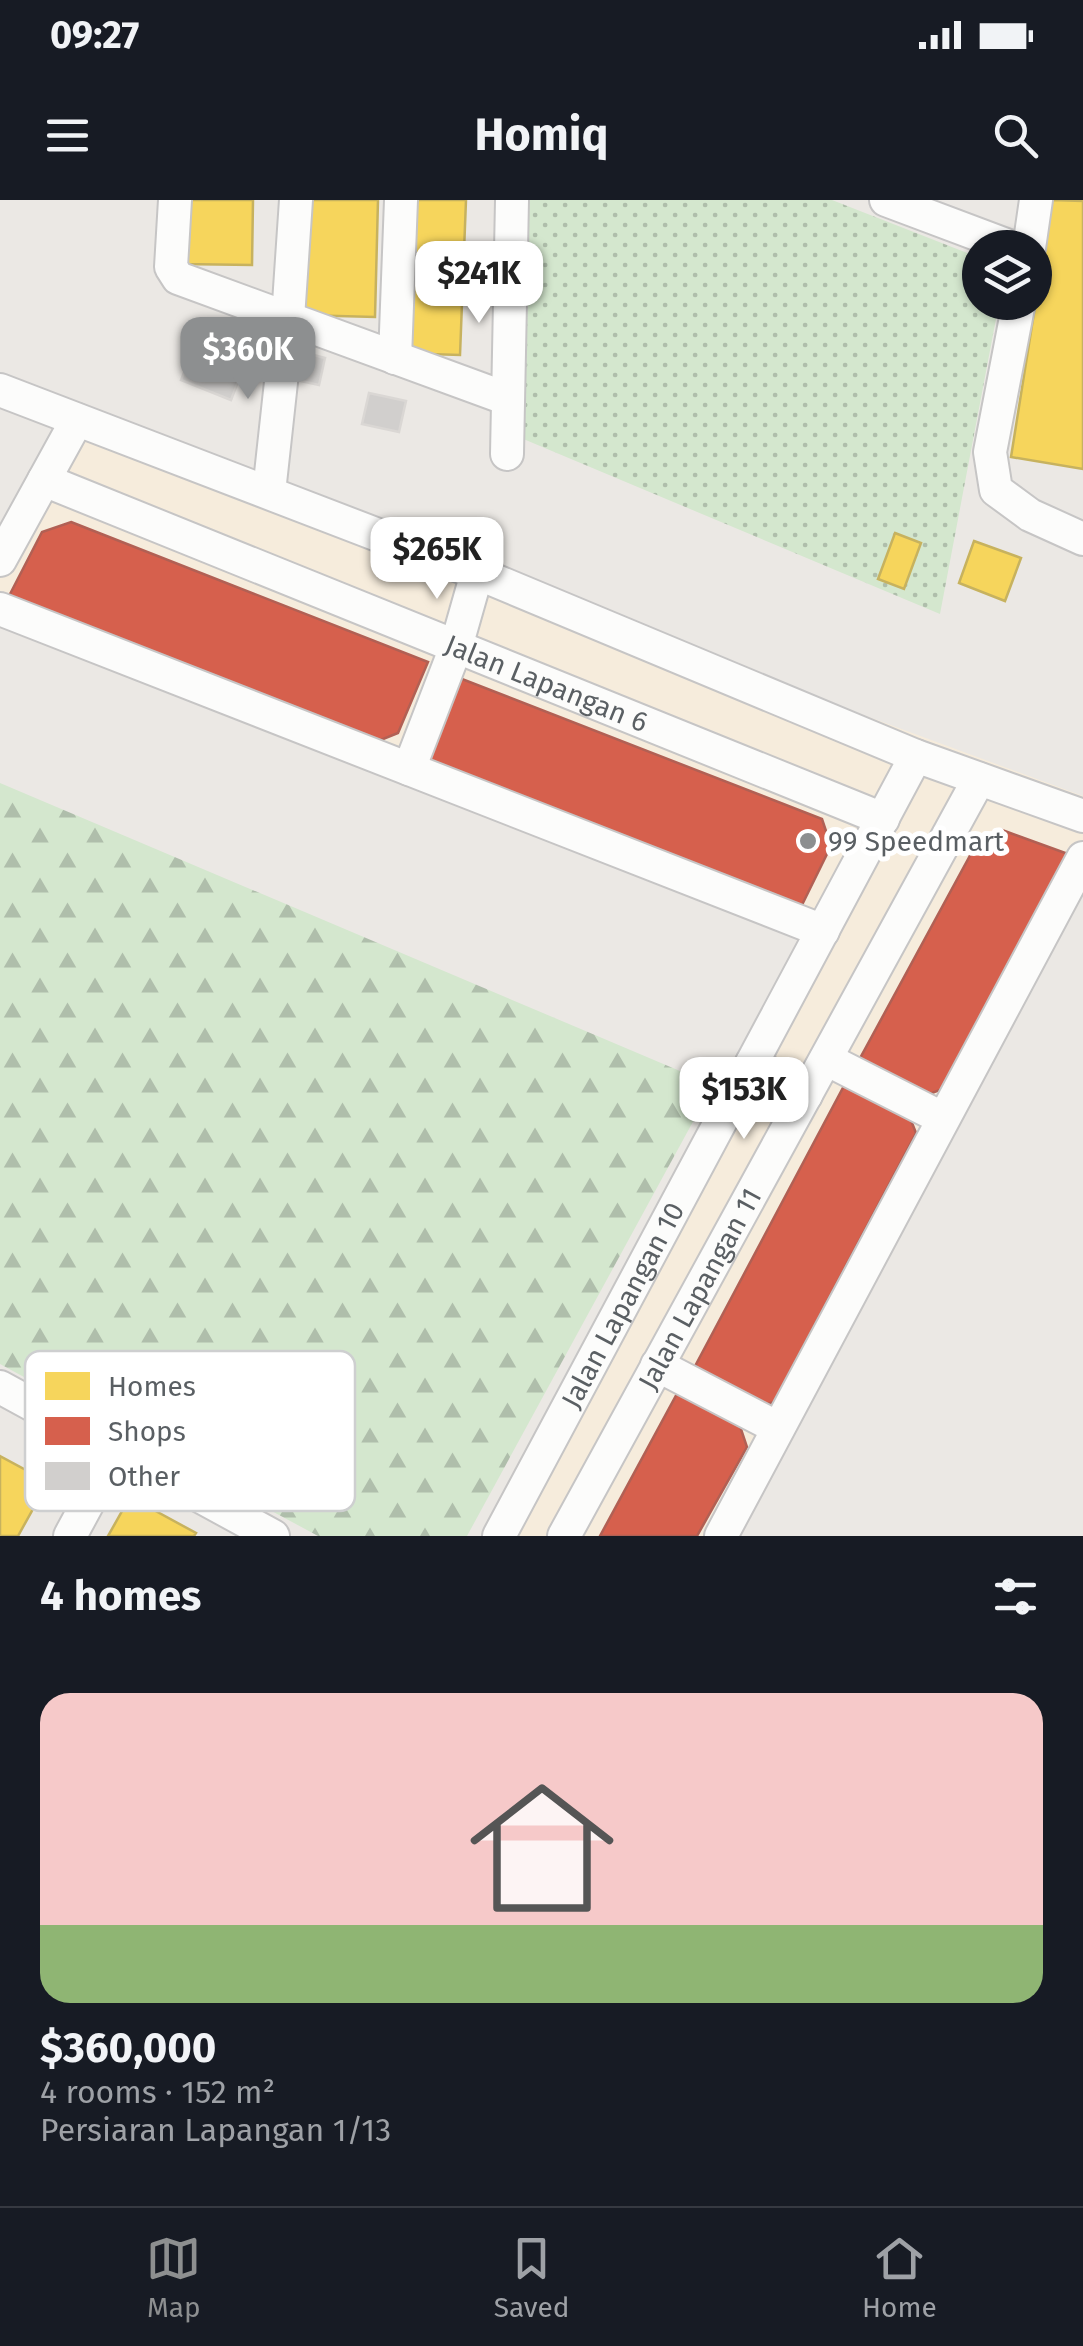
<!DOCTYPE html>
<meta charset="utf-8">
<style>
body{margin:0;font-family:"Fira Sans",sans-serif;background:#242831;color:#f1f3f6;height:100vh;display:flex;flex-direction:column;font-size:38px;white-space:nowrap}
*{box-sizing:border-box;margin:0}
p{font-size:32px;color:#9ea1a6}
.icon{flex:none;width:55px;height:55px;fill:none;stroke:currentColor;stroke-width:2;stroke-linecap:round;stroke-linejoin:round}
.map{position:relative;height:1336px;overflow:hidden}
.details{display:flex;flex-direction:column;background:#171b24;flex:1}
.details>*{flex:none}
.controls{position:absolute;left:962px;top:30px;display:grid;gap:20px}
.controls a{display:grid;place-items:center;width:90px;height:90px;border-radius:50%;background:#171b24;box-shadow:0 2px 8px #0004;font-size:50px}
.price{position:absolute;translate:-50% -85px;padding:0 22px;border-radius:20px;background:#fff;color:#222;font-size:32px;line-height:65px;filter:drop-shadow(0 2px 5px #0008)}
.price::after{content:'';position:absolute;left:50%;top:60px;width:30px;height:22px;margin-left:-15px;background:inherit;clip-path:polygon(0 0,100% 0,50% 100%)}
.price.active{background:#8d8f90;color:#fff}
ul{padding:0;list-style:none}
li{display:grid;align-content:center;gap:20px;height:530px;padding:0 40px}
li span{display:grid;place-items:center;height:310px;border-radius:30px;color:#555}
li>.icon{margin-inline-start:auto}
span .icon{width:180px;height:180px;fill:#fffc;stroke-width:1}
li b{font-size:42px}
h2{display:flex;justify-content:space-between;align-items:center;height:120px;padding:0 40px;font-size:42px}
.status{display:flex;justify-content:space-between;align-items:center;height:70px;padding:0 50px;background:#171b24;direction:ltr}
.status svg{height:28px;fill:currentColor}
header{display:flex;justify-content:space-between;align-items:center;height:130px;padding:0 40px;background:#171b24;font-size:45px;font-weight:700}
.tab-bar{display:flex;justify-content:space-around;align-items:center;height:140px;border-top:2px solid #363941;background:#171b24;font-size:28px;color:#9ea1a6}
.tab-bar a{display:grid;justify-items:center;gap:5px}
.tab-bar .active{color:#8d8f90}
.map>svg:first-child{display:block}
.commercial{fill:#f6ecdc}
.grass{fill:url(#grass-dots)}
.forest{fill:url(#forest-firs)}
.homes{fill:#f6d55c;stroke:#c7b25e;stroke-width:2.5}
.shops{fill:#d6604d;stroke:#b16054;stroke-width:2.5}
.building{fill:#d1cfcd;stroke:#dad7d4;stroke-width:2.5}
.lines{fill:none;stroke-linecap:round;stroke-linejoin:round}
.minor-casing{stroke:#c6c5c5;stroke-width:36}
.minor{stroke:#fcfcfb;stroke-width:32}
.poi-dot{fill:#8d8f90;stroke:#fff;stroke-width:4}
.labels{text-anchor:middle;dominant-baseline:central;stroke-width:10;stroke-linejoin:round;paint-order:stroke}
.street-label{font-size:28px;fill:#5a5f63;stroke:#fff}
.poi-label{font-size:28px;fill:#5a5f63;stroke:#fff;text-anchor:start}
.key{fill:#fff;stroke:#cecfd0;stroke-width:2.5}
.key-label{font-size:28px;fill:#5a5f63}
</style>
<div class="status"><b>09:27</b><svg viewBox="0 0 49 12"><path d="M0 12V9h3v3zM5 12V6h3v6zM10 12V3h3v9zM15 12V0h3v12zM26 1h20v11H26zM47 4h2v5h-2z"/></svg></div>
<header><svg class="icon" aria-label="menu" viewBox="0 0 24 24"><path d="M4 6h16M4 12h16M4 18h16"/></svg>Homiq<svg class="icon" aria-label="search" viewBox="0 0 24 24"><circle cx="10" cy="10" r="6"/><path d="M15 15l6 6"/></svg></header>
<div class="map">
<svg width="1083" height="1336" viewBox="0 0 1083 1336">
<defs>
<pattern id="grass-dots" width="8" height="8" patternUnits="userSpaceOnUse" patternTransform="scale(2.5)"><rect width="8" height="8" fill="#d4e7ce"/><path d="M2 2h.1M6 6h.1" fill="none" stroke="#afbeab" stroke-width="1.8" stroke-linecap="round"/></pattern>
<pattern id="forest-firs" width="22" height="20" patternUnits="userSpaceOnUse" patternTransform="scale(2.5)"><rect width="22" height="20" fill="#d4e7ce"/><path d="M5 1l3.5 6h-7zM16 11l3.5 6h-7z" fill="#afbeab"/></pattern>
</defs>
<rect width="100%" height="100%" fill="#ebe8e4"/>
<path class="commercial" d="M 75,224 L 1083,596 L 1083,662 L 723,1336 L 500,1336 L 821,732 L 0,409 L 0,373 Z"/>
<path class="grass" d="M 524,0 L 832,0 L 980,58 L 980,102 L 999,103 L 940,414 L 521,238 Z"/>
<path class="forest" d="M 0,583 L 713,885 L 467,1336 L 318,1336 L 0,1164 Z"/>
<path class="homes" d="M 183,0 L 253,0 L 252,65 L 182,64 Z
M 304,0 L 378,0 L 375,117 L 301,115 Z
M 403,0 L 466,0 L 460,155 L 398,153 Z
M 1052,0 L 1083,1 L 1083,269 L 1011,257 Z
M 895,333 L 921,343 L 904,389 L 878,379 Z
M 974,341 L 1021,358 L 1005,401 L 959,383 Z
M 0,1256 L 48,1282 L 18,1336 L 0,1336 Z
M 130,1297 L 196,1333 L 194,1336 L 108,1336 Z"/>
<path class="shops" d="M 71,322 L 428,462 L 398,533 L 376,542 L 9,396 L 42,332 Z
M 449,474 L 822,619 L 831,646 L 800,709 L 426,562 Z
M 1002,630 L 1068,654 L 945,888 L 927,895 L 858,862 L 979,639 Z
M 845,884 L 910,918 L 916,933 L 774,1202 L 756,1207 L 693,1170 Z
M 679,1190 L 740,1226 L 747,1247 L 697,1336 L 600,1336 Z"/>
<path class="building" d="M 205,120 L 254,140 L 231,200 L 181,180 Z
M 302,152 L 325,158 L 319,185 L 296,180 Z
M 369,193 L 406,201 L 399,232 L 362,224 Z"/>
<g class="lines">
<defs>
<g id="minor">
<path d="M 175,0 L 171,67 L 178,78 L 508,199"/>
<path d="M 886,0 L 1014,48"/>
<path d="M 1029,48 L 1036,0"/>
<path d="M 1019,102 L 990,252 L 996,290 L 1030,315 L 1083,339"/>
<path d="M 395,158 L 401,0"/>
<path d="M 0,190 L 477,373 L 916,556 L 1083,616"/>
<path d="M 507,254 L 512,0"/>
<path id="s1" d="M 44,280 L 883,619"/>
<path d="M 269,292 L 288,118 L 296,0"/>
<path d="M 0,360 L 77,220"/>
<path d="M 0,409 L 823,731"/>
<path d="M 409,569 L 456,447 L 477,373"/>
<path d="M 826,859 L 942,918"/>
<path d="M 752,863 L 806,895"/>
<path d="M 657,1165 L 778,1228"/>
<path d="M 0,1187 L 273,1336"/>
<path d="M 70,1336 L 116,1251"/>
<path id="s2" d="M 499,1336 L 916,556"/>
<path id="s3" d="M 564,1336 L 979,579"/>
<path d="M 721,1336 L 1083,658"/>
</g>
</defs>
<use href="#minor" class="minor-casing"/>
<use href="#minor" class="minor"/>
</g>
<circle class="poi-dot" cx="808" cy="641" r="10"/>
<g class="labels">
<g class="street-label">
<text stroke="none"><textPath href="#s1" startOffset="542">Jalan Lapangan 6</textPath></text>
<text stroke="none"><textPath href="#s3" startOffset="282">Jalan Lapangan 11</textPath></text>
<text stroke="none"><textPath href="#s2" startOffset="262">Jalan Lapangan 10</textPath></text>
</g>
<g class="poi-label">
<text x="828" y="641">99 Speedmart</text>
</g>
</g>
<rect x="25" y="1151" width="330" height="160" rx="15" class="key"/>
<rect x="45" y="1172" width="45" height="28" fill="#f6d55c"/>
<rect x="45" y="1217" width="45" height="28" fill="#d6604d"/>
<rect x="45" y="1262" width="45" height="28" fill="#d1cfcd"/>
<g class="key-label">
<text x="108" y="1196">Homes</text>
<text x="108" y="1241">Shops</text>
<text x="108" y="1286">Other</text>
</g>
</svg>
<div class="controls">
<a><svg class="icon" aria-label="layers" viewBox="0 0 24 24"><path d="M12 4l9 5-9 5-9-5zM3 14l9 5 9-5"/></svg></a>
</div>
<b class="price" style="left:479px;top:126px">$241K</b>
<b class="price active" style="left:248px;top:202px">$360K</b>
<b class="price" style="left:437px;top:402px">$265K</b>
<b class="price" style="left:744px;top:942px">$153K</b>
</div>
<section class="details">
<h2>4 homes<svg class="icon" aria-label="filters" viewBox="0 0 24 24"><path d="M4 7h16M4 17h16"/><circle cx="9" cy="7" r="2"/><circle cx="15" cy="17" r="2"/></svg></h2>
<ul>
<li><span style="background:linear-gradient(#f6c9c9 75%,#8fb573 0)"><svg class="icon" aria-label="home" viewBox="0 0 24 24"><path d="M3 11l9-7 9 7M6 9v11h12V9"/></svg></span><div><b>$360,000</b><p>4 rooms · 152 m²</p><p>Persiaran Lapangan 1/13</p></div></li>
</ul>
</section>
<nav class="tab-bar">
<a class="active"><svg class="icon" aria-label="map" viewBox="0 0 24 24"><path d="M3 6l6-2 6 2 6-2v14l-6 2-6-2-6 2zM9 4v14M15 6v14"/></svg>Map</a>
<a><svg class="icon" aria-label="saved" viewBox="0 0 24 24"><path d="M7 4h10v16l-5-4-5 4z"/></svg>Saved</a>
<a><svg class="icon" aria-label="home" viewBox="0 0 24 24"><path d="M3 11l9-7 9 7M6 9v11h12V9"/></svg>Home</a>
</nav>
